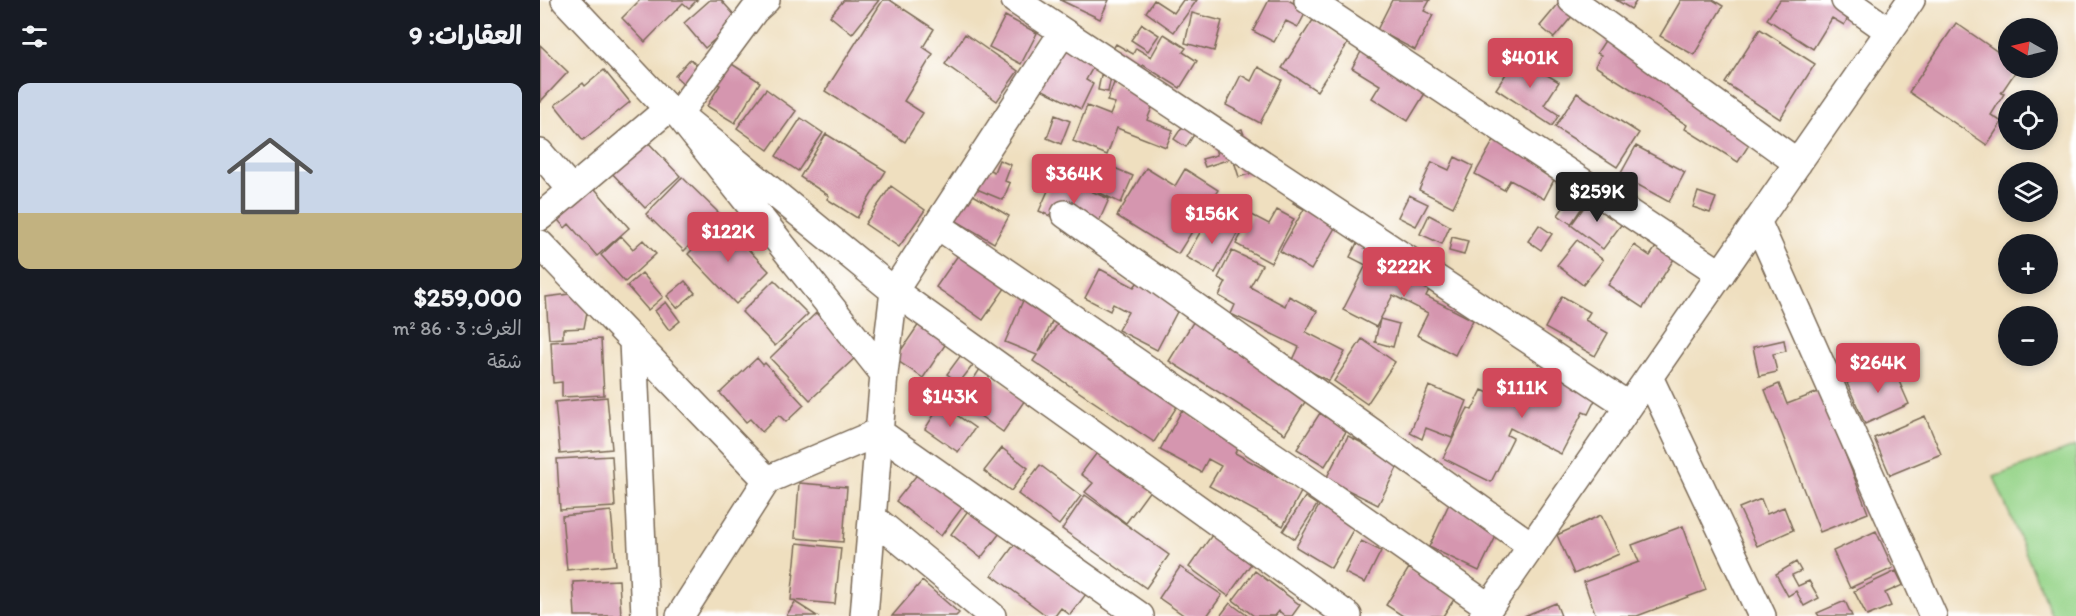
<!DOCTYPE html>
<html lang="ar">
<meta charset="utf-8">
<style>
body{margin:0;font-family:Itim,"Playpen Sans Arabic",sans-serif;background:#20242c;color:#f1f3f6;direction:rtl;height:100vh;display:flex;flex-direction:column;font-size:22px;white-space:nowrap}
*{box-sizing:border-box;margin:0}
p{font-size:20px;color:#9ea1a6}
.icon{flex:none;width:33px;height:33px;fill:none;stroke:currentColor;stroke-width:2;stroke-linecap:round;stroke-linejoin:round}
.map{position:relative;flex:1;overflow:hidden;direction:ltr}
.details{display:flex;flex-direction:column;background:#171b24;width:540px}
.details>*{flex:none}
.needle{width:39px;rotate:278deg}
.buttons{position:absolute;left:1458px;top:18px;display:grid;gap:12px}
.buttons a{display:grid;place-items:center;width:60px;height:60px;border-radius:50%;background:#171b24;box-shadow:0 3px 9px #0003;font-size:30px}
.price{position:absolute;translate:-50% -51px;padding:0 14px;border-radius:6px;background:#d1495b;color:#fff;font-size:20px;line-height:39px;filter:drop-shadow(0 2px 3px #0008)}
.price::after{content:'';position:absolute;left:50%;top:36px;width:18px;height:14px;margin-left:-9px;background:inherit;clip-path:polygon(0 0,100% 0,50% 100%)}
.price.on{background:#222;color:#fff}
ul{padding:0;list-style:none}
li{display:grid;align-content:center;gap:12px;height:318px;padding:0 18px}
li span{display:grid;place-items:center;height:186px;border-radius:12px;color:#555}
li>.icon{margin-inline-start:auto}
span .icon{width:108px;height:108px;fill:#fffc;stroke-width:1}
li b{font-size:26px}
h2{display:flex;justify-content:space-between;align-items:center;height:72px;padding:0 18px;font-size:26px}
main{display:flex;flex:1;min-height:0}
.map>svg:first-child{display:block}
.grass{fill:#96d489;stroke:#687f54;stroke-width:1.5}
.building{fill:#d596af}
.lines{fill:none;stroke-linecap:round;stroke-linejoin:round}
.minor-casing{stroke:#7a6956;stroke-width:30}
.minor{stroke:#fff;stroke-width:27}
</style>
<main>
<div class="map">
<svg width="1536" height="616" viewBox="0 0 1536 616">
<rect width="100%" height="100%" fill="#fff"/>
<filter id="ink" filterUnits="userSpaceOnUse"><feTurbulence type="fractalNoise" baseFrequency=".0167" numOctaves="2"/><feDisplacementMap in="SourceGraphic" scale="12" xChannelSelector="R" yChannelSelector="G"/><feConvolveMatrix kernelMatrix="1 2 1 2 8 2 1 2 1" color-interpolation-filters="sRGB"/></filter>
<filter id="wash" filterUnits="userSpaceOnUse"><feTurbulence type="fractalNoise" baseFrequency=".008" numOctaves="4" result="noise"/><feDisplacementMap in="SourceGraphic" scale="24" xChannelSelector="R" yChannelSelector="G"/><feGaussianBlur stdDeviation="1.35" result="paint"/><feColorMatrix in="noise" values="0 0 0 0 0 0 0 0 0 0 0 0 0 0 0 0 0 1.4 0 .05"/><feComposite in="paint" operator="in"/></filter>
<g filter="url(#wash)">
<rect width="100%" height="100%" fill="#efdfbf"/>
<path class="grass" d="M 1536,446 L 1536,616 L 1512,616 L 1454,477 Z"/>
<g id="blocks">
<path class="building" d="M 100,0 L 157,0 L 149,8 L 143,3 L 105,42 L 82,18 Z
M 170,0 L 181,0 L 198,19 L 165,48 L 144,23 Z
M 304,0 L 339,0 L 312,34 L 290,16 Z
M 343,0 L 350,0 L 394,29 L 383,47 L 393,54 L 364,101 L 383,113 L 365,142 L 285,91 Z
M 520,0 L 569,0 L 560,19 Z
M 614,0 L 634,13 L 643,0 L 657,0 L 634,32 L 606,12 Z
M 729,0 L 748,0 L 767,10 L 758,27 L 746,21 L 734,42 L 713,31 Z
M 852,0 L 890,0 L 884,11 L 893,15 L 875,50 L 837,30 Z
M 1076,0 L 1097,0 L 1091,9 Z
M 1141,0 L 1173,0 L 1183,6 L 1154,55 L 1120,36 Z
M 1240,0 L 1301,0 L 1314,8 L 1304,25 L 1292,18 L 1273,49 L 1227,19 Z
M 1020,2 L 1034,14 L 1014,38 L 1000,26 Z
M 652,13 L 682,21 L 674,51 L 645,43 Z
M 465,16 L 497,33 L 481,64 L 449,47 Z
M 773,20 L 808,43 L 777,91 L 742,68 Z
M 1416,23 L 1468,59 L 1468,68 L 1478,68 L 1461,93 L 1464,94 L 1451,115 L 1462,122 L 1447,145 L 1369,92 Z
M 602,24 L 619,35 L 608,51 L 591,40 Z
M 1220,29 L 1275,64 L 1240,119 L 1185,83 Z
M 1071,31 L 1221,126 L 1198,162 L 1145,129 L 1147,125 L 1055,66 L 1061,55 L 1057,53 Z
M 425,34 L 478,71 L 457,101 L 405,64 Z
M 510,34 L 558,58 L 546,80 L 553,84 L 541,109 L 487,82 Z
M 624,34 L 646,48 L 643,52 L 657,61 L 640,88 L 603,65 L 591,84 L 562,66 L 576,44 L 593,54 L 596,48 L 611,57 Z
M 0,45 L 28,72 L 0,102 Z
M 822,50 L 887,90 L 868,121 L 832,98 L 840,85 L 812,68 Z
M 977,57 L 1019,82 L 1004,105 L 1019,115 L 1012,126 L 956,89 Z
M 150,59 L 161,70 L 146,86 L 135,76 Z
M 187,61 L 220,82 L 195,123 L 167,106 L 180,85 L 174,82 Z
M 718,67 L 742,80 L 720,123 L 686,105 L 701,75 L 711,81 Z
M 64,70 L 90,102 L 43,140 L 15,105 L 43,83 L 45,86 Z
M 561,75 L 571,77 L 568,92 L 558,90 Z
M 574,83 L 600,93 L 620,88 L 607,120 L 633,130 L 626,147 L 577,128 L 567,155 L 533,141 L 547,106 L 570,115 L 575,103 L 567,101 Z
M 226,89 L 256,111 L 228,150 L 197,128 Z
M 1037,93 L 1099,133 L 1077,167 L 1015,127 Z
M 656,106 L 668,113 L 646,147 L 634,139 Z
M 515,115 L 530,121 L 521,144 L 507,138 Z
M 261,118 L 283,133 L 258,171 L 236,156 Z
M 702,129 L 716,172 L 699,177 L 693,158 L 665,167 L 662,159 L 677,155 L 672,138 Z
M 286,134 L 346,171 L 317,218 L 287,199 L 289,196 L 260,177 Z
M 104,138 L 140,176 L 105,208 L 69,170 Z
M 955,138 L 1018,172 L 1004,199 L 970,180 L 964,190 L 935,174 Z
M 1096,146 L 1145,172 L 1129,202 L 1080,175 Z
M 915,157 L 933,166 L 913,207 L 879,190 L 892,162 L 909,170 Z
M 459,160 L 471,165 L 465,181 L 470,183 L 463,200 L 420,182 L 429,161 L 454,172 Z
M 570,166 L 593,176 L 581,203 L 558,192 Z
M 606,168 L 635,186 L 645,169 L 678,190 L 638,254 L 577,216 Z
M 515,175 L 569,199 L 553,235 L 499,211 Z
M 142,177 L 180,214 L 144,251 L 106,214 Z
M 49,182 L 89,228 L 57,256 L 29,224 L 25,228 L 12,213 Z
M 764,184 L 800,219 L 771,270 L 740,251 L 764,209 L 753,203 Z
M 351,186 L 385,210 L 359,247 L 325,224 Z
M 423,189 L 469,216 L 454,243 L 408,216 Z
M 1035,191 L 1047,200 L 1031,224 L 1018,215 Z
M 1158,192 L 1176,198 L 1170,213 L 1153,207 Z
M 869,195 L 888,204 L 876,226 L 858,217 Z
M 1052,196 L 1084,221 L 1063,249 L 1031,225 Z
M 737,210 L 754,219 L 731,263 L 696,244 L 712,215 L 729,224 Z
M 889,215 L 910,226 L 902,244 L 880,234 Z
M 669,217 L 698,232 L 675,273 L 646,257 Z
M 181,221 L 229,271 L 196,304 L 148,254 Z
M 999,225 L 1012,234 L 1001,250 L 988,241 Z
M 81,236 L 93,249 L 103,240 L 116,254 L 85,282 L 61,255 Z
M 912,237 L 928,241 L 924,255 L 909,251 Z
M 1037,240 L 1063,260 L 1043,285 L 1017,265 Z
M 817,243 L 875,272 L 901,266 L 886,296 L 933,320 L 915,355 L 877,335 L 888,313 L 853,295 L 836,327 L 803,310 L 826,265 L 810,257 Z
M 1094,245 L 1110,256 L 1116,247 L 1134,259 L 1103,308 L 1068,285 Z
M 423,248 L 470,281 L 443,320 L 396,287 Z
M 692,251 L 722,265 L 710,287 L 745,306 L 749,296 L 777,311 L 766,332 L 805,352 L 789,381 L 752,362 L 759,347 L 691,314 L 695,305 L 679,296 L 686,282 L 678,278 Z
M 560,269 L 594,287 L 598,282 L 641,304 L 617,350 L 578,330 L 588,312 L 573,304 L 570,311 L 545,298 Z
M 102,273 L 123,297 L 108,310 L 87,286 Z
M 234,280 L 268,314 L 235,346 L 202,312 Z
M 145,281 L 155,293 L 137,308 L 127,296 Z
M 38,293 L 45,303 L 47,312 L 44,328 L 23,329 L 23,338 L 9,339 L 6,297 Z
M 485,296 L 517,310 L 499,352 L 520,320 L 638,405 L 614,442 L 493,361 L 497,355 L 465,342 Z
M 1022,296 L 1050,312 L 1045,320 L 1068,333 L 1055,356 L 1005,328 Z
M 126,302 L 140,321 L 129,330 L 115,311 Z
M 276,313 L 317,356 L 270,400 L 230,358 Z
M 655,319 L 770,394 L 745,434 L 629,361 Z
M 840,319 L 859,324 L 853,347 L 835,342 Z
M 379,324 L 407,342 L 383,378 L 355,359 Z
M 61,339 L 64,395 L 22,397 L 22,382 L 13,383 L 11,342 Z
M 822,339 L 855,362 L 827,404 L 794,381 Z
M 1244,340 L 1246,351 L 1233,354 L 1237,372 L 1219,376 L 1213,347 Z
M 421,355 L 433,365 L 419,383 L 407,374 Z
M 217,358 L 223,365 L 225,363 L 264,405 L 246,422 L 239,415 L 222,432 L 210,419 L 206,422 L 180,393 Z
M 1010,359 L 1062,386 L 1048,414 L 1043,412 L 1021,454 L 970,428 L 967,435 L 973,438 L 951,482 L 903,458 L 928,408 L 932,410 L 942,390 L 953,395 L 959,382 L 990,398 Z
M 1351,363 L 1369,404 L 1325,424 L 1307,383 Z
M 440,369 L 485,400 L 463,432 L 419,401 Z
M 1239,384 L 1247,404 L 1281,391 L 1328,513 L 1280,532 L 1225,390 Z
M 889,386 L 927,401 L 912,438 L 886,428 L 882,439 L 870,433 Z
M 67,397 L 72,449 L 20,454 L 15,402 Z
M 401,404 L 435,428 L 418,452 L 385,429 Z
M 642,410 L 699,445 L 695,453 L 762,490 L 743,526 L 669,486 L 681,466 L 668,459 L 661,472 L 620,450 Z
M 780,413 L 807,430 L 785,466 L 757,449 Z
M 1385,416 L 1401,454 L 1350,475 L 1334,438 Z
M 808,436 L 860,462 L 838,505 L 786,479 Z
M 462,448 L 488,468 L 471,491 L 444,471 Z
M 559,450 L 611,489 L 586,523 L 545,492 L 553,483 L 541,474 Z
M 72,456 L 75,507 L 20,510 L 17,459 Z
M 500,465 L 541,496 L 519,525 L 478,494 Z
M 383,467 L 427,501 L 401,536 L 356,501 Z
M 259,483 L 307,487 L 303,542 L 255,538 Z
M 545,495 L 629,555 L 606,588 L 522,529 Z
M 765,497 L 777,505 L 755,539 L 743,531 Z
M 1221,499 L 1227,514 L 1244,507 L 1253,530 L 1217,546 L 1199,508 Z
M 780,504 L 816,525 L 791,568 L 756,547 Z
M 909,504 L 960,528 L 939,571 L 889,547 Z
M 432,505 L 463,529 L 441,558 L 411,534 Z
M 71,511 L 76,565 L 27,570 L 22,516 Z
M 1061,515 L 1079,554 L 1034,574 L 1017,535 Z
M 1143,526 L 1166,590 L 1097,616 L 1056,616 L 1044,582 L 1099,562 L 1092,545 Z
M 1336,531 L 1353,568 L 1310,588 L 1293,551 Z
M 672,535 L 711,564 L 688,596 L 649,567 Z
M 480,537 L 550,589 L 530,615 L 521,608 L 515,616 L 507,616 L 452,575 Z
M 821,541 L 841,551 L 825,583 L 805,573 Z
M 257,543 L 301,548 L 295,604 L 251,600 Z
M 1256,562 L 1261,571 L 1252,575 L 1258,586 L 1269,581 L 1279,598 L 1264,606 L 1256,591 L 1248,596 L 1236,574 Z
M 640,567 L 682,595 L 667,616 L 645,616 L 619,598 Z
M 869,568 L 915,598 L 903,616 L 863,616 L 846,605 Z
M 715,571 L 760,605 L 752,616 L 745,616 L 739,611 L 735,616 L 714,616 L 693,600 Z
M 1356,571 L 1363,585 L 1345,593 L 1351,606 L 1327,616 L 1314,591 Z
M 79,580 L 81,616 L 35,616 L 33,582 Z
M 382,581 L 419,613 L 416,616 L 352,616 Z
M 1305,601 L 1312,616 L 1279,616 L 1277,613 Z
M 255,602 L 277,616 L 246,616 Z
M 690,603 L 708,616 L 680,616 Z
M 1016,603 L 1021,616 L 984,616 Z"/>
</g>
</g>
<g filter="url(#ink)">
<use href="#blocks" fill-opacity="0" stroke="#7a6956" stroke-width="1.5"/>
<g class="lines">
<defs>
<path id="minor" d="M 25,0 L 128,109 L 138,114 L 354,291 L 808,616
M 226,0 L 214,11 L 138,114 L 344,374
M 475,0 L 1089,406
M 768,0 L 1181,274
M 1032,0 L 1258,163
M 1305,0 L 1349,31
M 0,153 L 32,190
M 525,214 L 992,546
M 0,217 L 128,109
M 1217,221 L 1393,616
M 397,225 L 748,466 L 949,607
M 0,244 L 227,480
M 93,341 L 105,616
M 1109,377 L 1222,616
M 332,517 L 452,616
M 140,616 L 227,480 L 339,432 L 600,616
M 324,616 L 344,374 L 354,291 L 523,32
M 943,616 L 1371,0"/>
</defs>
<use href="#minor" class="minor-casing"/>
<use href="#minor" class="minor"/>
</g>
</g>
</svg>
<div class="buttons">
<a><svg class="needle" viewBox="-14 -14 28 28"><path d="M0-13l5 13h-10z" fill="#e53935"/><path d="M0 13l5-13h-10z" fill="#9ea1a6"/></svg></a>
<a><svg class="icon" aria-label="locate" viewBox="0 0 24 24"><circle cx="12" cy="12" r="6"/><path d="M12 2v4M12 18v4M2 12h4M18 12h4"/></svg></a>
<a><svg class="icon" aria-label="layers" viewBox="0 0 24 24"><path d="M12 4l9 5-9 5-9-5zM3 14l9 5 9-5"/></svg></a>
<a>+</a>
<a>−</a>
</div>
<b class="price" style="left:990px;top:89px">$401K</b>
<b class="price" style="left:534px;top:205px">$364K</b>
<b class="price on" style="left:1057px;top:223px">$259K</b>
<b class="price" style="left:672px;top:245px">$156K</b>
<b class="price" style="left:188px;top:263px">$122K</b>
<b class="price" style="left:864px;top:298px">$222K</b>
<b class="price" style="left:1338px;top:394px">$264K</b>
<b class="price" style="left:982px;top:419px">$111K</b>
<b class="price" style="left:410px;top:428px">$143K</b>
</div>
<section class="details">
<h2>العقارات: 9<svg class="icon" aria-label="filters" viewBox="0 0 24 24"><path d="M4 7h16M4 17h16"/><circle cx="9" cy="7" r="2"/><circle cx="15" cy="17" r="2"/></svg></h2>
<ul>
<li><span style="background:linear-gradient(#c9d6e8 70%,#c2b280 0)"><svg class="icon" aria-label="home" viewBox="0 0 24 24"><path d="M3 11l9-7 9 7M6 9v11h12V9"/></svg></span><div><b>$259,000</b><p>الغرف: 3 · 86 m²</p><p>شقة</p></div></li>
</ul>
</section>
</main>
